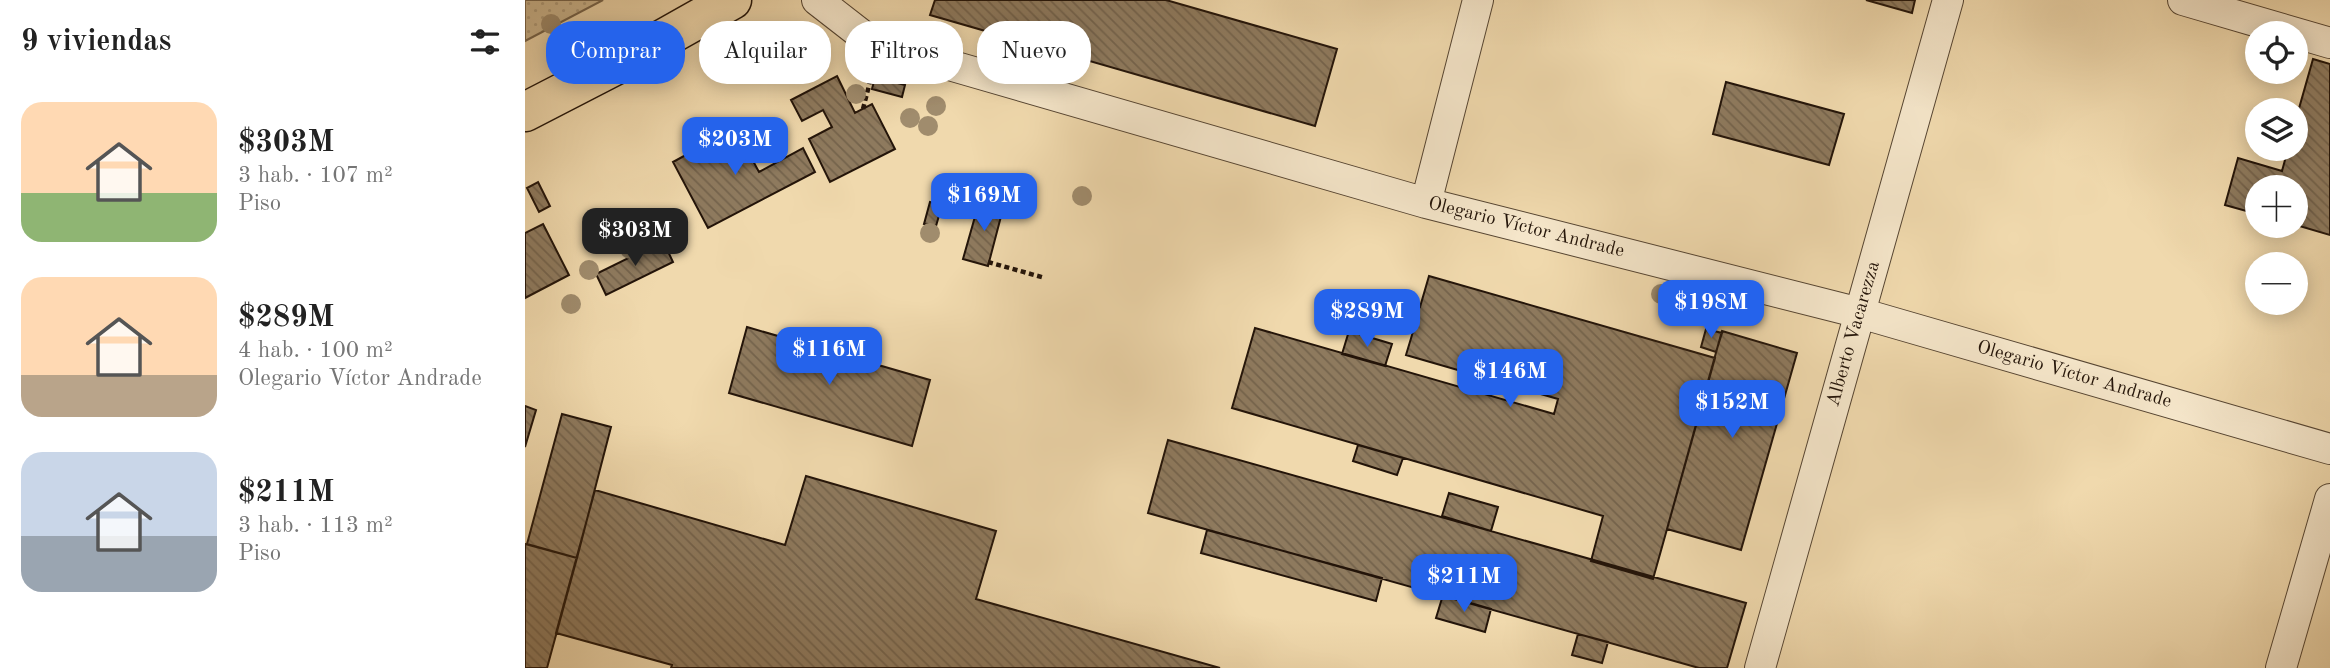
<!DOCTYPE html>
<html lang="es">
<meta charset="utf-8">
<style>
body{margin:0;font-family:"Old Standard TT",serif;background:#f6f6f6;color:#222;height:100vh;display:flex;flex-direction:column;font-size:26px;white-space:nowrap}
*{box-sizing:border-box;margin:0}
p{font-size:23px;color:#767676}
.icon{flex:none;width:38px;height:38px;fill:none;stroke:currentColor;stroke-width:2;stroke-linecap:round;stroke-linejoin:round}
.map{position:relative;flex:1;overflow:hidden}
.sheet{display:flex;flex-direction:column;background:#fff;width:525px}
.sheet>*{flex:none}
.banner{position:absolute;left:21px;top:21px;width:665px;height:63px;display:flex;gap:14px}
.tools{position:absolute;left:1720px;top:21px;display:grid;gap:14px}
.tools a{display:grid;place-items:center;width:63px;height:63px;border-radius:50%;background:#fff;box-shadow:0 4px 18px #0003;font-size:35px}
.price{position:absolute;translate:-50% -60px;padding:0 16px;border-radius:14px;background:#2563eb;color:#fff;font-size:23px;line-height:46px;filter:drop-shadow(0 2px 4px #0008)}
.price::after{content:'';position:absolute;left:50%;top:42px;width:21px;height:16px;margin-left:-10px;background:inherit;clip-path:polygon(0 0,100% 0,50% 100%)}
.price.current{background:#222;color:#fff}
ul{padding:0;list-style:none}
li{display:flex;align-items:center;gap:21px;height:175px;padding:0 21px}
li span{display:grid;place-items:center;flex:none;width:196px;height:140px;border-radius:21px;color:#555}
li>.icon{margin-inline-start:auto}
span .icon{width:84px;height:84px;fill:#fffc;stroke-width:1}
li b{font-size:30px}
h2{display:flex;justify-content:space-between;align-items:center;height:84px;padding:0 21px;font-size:30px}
.tag{padding:0 24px;border-radius:28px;background:#fff;box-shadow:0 4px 18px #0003;font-size:24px;line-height:63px}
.tag.current{background:#2563eb;color:#fff}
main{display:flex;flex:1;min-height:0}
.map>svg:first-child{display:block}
.grass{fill:url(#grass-dots);stroke:#78664d;stroke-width:2}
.building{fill:url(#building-back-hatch);stroke:#231409;stroke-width:2}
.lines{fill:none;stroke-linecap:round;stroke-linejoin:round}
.street-casing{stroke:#564532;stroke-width:32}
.primary-casing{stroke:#231409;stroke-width:41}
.path{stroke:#231409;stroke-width:4.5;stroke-dasharray:5 3.5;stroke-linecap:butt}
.street{stroke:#f5e6ca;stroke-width:30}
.primary{stroke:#f0d9ad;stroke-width:38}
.tree{fill:#a08c6d}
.labels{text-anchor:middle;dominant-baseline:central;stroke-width:5;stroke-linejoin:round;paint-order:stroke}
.street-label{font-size:19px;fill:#231409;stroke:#f5e6ca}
</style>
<main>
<section class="sheet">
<h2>9 viviendas<svg class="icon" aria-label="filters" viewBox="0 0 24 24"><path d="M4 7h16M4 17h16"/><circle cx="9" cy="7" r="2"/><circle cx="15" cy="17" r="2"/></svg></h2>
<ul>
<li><span style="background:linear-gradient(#ffd9b3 65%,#8fb573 0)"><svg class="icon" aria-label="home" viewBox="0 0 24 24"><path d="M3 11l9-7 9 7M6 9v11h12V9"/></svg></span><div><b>$303M</b><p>3 hab. · 107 m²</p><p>Piso</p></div></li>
<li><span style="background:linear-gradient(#ffd9b3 70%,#b9a48a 0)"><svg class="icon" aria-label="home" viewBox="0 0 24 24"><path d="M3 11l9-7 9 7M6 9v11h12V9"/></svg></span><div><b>$289M</b><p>4 hab. · 100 m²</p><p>Olegario Víctor Andrade</p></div></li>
<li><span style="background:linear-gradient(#c9d6e8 60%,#9aa5b1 0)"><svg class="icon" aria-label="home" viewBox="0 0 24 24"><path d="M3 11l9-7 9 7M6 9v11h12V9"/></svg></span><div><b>$211M</b><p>3 hab. · 113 m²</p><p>Piso</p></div></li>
</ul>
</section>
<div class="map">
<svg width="1805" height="668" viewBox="0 0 1805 668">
<defs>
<pattern id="grass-dots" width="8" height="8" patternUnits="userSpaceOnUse" patternTransform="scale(1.75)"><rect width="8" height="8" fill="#cdb891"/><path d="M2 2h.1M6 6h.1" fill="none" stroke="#b09d7c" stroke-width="1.8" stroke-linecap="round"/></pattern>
<pattern id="building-back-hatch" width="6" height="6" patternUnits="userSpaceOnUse" patternTransform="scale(1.75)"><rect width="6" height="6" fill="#8e7a5e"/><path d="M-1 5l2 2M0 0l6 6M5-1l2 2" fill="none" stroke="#74634c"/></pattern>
</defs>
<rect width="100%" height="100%" fill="#f0d9ad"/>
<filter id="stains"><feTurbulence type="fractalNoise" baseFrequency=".00286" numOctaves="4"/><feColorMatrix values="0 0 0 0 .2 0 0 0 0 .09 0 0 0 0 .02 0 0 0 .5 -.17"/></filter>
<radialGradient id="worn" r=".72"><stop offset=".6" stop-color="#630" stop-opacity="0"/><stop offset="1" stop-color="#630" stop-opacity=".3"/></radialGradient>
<path class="grass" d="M 0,0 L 78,0 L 0,41 Z"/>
<path class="building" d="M 410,0 L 641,0 L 812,49 L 790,126 L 405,15 Z
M 1341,0 L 1390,0 L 1387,13 Z
M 1788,59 L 1805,64 L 1805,235 L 1771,225 L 1771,187 L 1732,187 L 1732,214 L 1700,205 L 1713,158 L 1757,171 L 1763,149 L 1771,149 L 1771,119 Z
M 312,76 L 330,113 L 347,104 L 370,149 L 305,182 L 284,139 L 307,127 L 298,110 L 277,121 L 266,100 Z
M 350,77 L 380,85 L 377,97 L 347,89 Z
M 1201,82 L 1319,114 L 1304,165 L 1188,134 Z
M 210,128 L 234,172 L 278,148 L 290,172 L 183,228 L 148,162 Z
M 13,182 L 25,206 L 14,212 L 2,188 Z
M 455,199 L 479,205 L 463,266 L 438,259 Z
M 405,202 L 417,205 L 411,226 L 399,224 Z
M 18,224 L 44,275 L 0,298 L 0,233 Z
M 138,241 L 148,262 L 81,295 L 71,274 Z
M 904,276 L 1190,358 L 1128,579 L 1066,561 L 1078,516 L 707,408 L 730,328 L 1029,414 L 1033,399 L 881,355 L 890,325 L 877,321 L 880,310 L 882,303 L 895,307 Z
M 222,327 L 405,380 L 387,446 L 204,393 Z
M 1181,329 L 1197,333 L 1191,352 L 1176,347 Z
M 824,331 L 867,344 L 860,366 L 817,354 Z
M 1197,331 L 1272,353 L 1216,550 L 1142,529 Z
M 0,406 L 11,410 L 0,447 Z
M 37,414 L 86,427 L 52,558 L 2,544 Z
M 643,440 L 1221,603 L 1202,668 L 1174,668 L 623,513 Z
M 833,445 L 878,458 L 872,475 L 828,461 Z
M 281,476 L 471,531 L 451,599 L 695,668 L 146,668 L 147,665 L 31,633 L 70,490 L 260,545 Z
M 924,493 L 973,507 L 966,531 L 917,516 Z
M 682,530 L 857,578 L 851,601 L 676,553 Z
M 0,544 L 52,558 L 22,668 L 0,668 Z
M 918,595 L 966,609 L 960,632 L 911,618 Z
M 1053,634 L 1083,642 L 1077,663 L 1047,655 Z"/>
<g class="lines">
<defs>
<path id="street" d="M 292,0 L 346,42 L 355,45 L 901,203 L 1335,313 L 1805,449
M 1658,0 L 1805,43
M 901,203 L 953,0
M 1235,668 L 1423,0
M 1756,668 L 1805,499"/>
<path id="primary" d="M 0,112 L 95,63 L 207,0"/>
</defs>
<use href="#street" class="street-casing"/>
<use href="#primary" class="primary-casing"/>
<path class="path" d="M 338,109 L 348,70
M 463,262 L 520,278"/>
<use href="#street" class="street"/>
<use href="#primary" class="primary"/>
</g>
<g class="tree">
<circle cx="26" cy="24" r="10"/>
<circle cx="331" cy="94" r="10"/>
<circle cx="411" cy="106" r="10"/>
<circle cx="385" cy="118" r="10"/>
<circle cx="403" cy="126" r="10"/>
<circle cx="557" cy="196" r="10"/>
<circle cx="142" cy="219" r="10"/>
<circle cx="87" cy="222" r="10"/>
<circle cx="405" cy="233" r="10"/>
<circle cx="105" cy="249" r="10"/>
<circle cx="64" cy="270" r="10"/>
<circle cx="1136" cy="294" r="10"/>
<circle cx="46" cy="304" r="10"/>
</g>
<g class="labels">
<g class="street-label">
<text transform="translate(1001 228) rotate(14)">Olegario Víctor Andrade</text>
<text transform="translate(1329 334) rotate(-74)">Alberto Vacarezza</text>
<text transform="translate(1549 375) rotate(16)">Olegario Víctor Andrade</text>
</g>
</g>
<rect width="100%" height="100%" filter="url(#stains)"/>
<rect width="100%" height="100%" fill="url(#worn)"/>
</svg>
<div class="tools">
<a><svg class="icon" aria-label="locate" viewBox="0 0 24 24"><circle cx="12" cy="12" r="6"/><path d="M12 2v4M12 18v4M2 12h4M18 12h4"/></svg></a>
<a><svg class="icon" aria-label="layers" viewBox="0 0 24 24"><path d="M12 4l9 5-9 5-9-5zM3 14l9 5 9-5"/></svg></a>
<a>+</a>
<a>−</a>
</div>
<b class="price" style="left:210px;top:177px">$203M</b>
<b class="price" style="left:459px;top:233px">$169M</b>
<b class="price current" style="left:110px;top:268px">$303M</b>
<b class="price" style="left:1186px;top:340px">$198M</b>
<b class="price" style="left:842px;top:349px">$289M</b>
<b class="price" style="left:304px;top:387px">$116M</b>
<b class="price" style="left:985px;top:409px">$146M</b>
<b class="price" style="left:1207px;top:440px">$152M</b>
<b class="price" style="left:939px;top:614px">$211M</b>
<div class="banner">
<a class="tag current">Comprar</a>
<a class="tag">Alquilar</a>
<a class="tag">Filtros</a>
<a class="tag">Nuevo</a>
</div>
</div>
</main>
